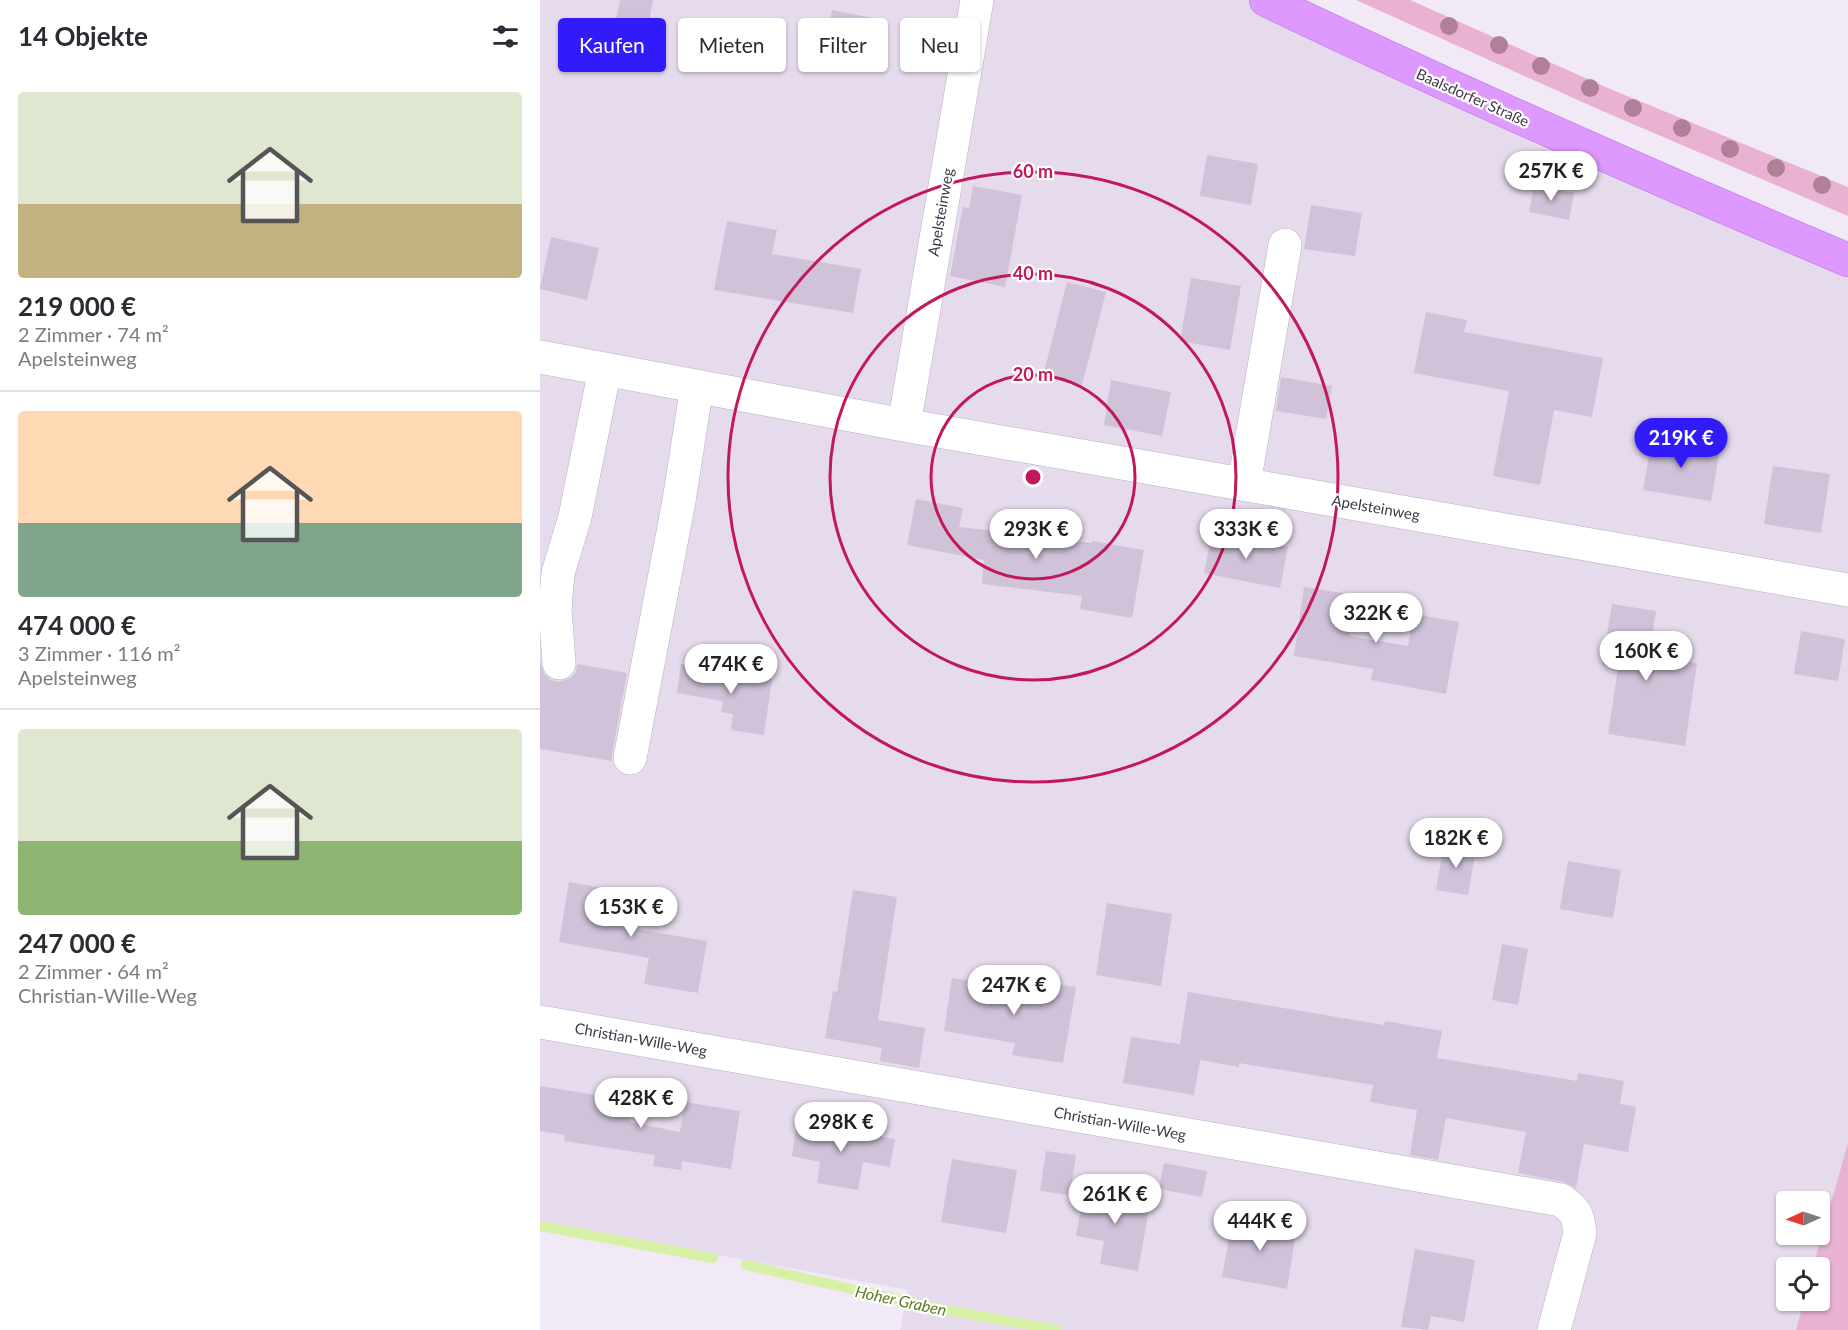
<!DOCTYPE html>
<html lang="de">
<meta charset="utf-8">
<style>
body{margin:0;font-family:Lato,sans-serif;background:#f2f2f3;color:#2b2b33;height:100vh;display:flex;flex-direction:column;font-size:22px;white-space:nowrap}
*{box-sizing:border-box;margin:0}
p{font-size:20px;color:#7c7c81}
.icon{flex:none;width:33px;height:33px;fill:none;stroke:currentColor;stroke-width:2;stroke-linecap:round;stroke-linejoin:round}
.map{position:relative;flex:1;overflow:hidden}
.details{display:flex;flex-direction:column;background:#fff;width:540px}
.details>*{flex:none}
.guide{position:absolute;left:18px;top:18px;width:570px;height:54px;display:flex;gap:12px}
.needle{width:39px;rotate:267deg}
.tools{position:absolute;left:1236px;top:1191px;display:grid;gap:12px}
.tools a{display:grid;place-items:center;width:54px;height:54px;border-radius:6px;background:#fff;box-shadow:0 2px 4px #0004;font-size:30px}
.price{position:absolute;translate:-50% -51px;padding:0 14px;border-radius:21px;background:#fff;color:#222;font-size:20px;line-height:39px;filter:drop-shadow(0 2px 3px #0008)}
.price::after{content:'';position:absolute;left:50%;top:36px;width:18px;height:14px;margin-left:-9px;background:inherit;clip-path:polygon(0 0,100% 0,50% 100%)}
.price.current{background:#321bfa;color:#fff}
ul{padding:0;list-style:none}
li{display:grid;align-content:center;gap:12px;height:318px;padding:0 18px}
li+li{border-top:2px solid #e1e1e2}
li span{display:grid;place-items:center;height:186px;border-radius:6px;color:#555}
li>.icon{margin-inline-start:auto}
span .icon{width:108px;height:108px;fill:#fffc;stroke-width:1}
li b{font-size:26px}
h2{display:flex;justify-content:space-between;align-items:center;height:72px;padding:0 18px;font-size:26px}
.chip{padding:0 21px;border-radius:6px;background:#fff;box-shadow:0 2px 4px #0004;font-size:21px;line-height:54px}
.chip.current{background:#321bfa;color:#fff}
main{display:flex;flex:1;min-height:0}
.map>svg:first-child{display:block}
.residential{fill:#e6dbed;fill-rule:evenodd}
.green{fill:#e9b2d3}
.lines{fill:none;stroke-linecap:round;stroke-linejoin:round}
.stream{stroke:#d6f1a6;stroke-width:10}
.building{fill:#cfc2d9}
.minor-casing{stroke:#bbafc3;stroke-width:34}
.major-casing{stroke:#b968e4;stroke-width:34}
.minor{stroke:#fff;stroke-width:33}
.major{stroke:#dd99fe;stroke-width:33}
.tree{fill:#b08098}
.ring{fill:none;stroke:#c2185b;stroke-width:3}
.labels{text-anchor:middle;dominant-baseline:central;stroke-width:4.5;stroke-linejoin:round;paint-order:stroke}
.street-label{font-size:15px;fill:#413749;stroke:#fff}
.water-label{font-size:16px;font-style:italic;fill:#5b7c24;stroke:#fff}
.centre{fill:#c2185b;stroke:#fff;stroke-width:3}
.ring-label{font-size:18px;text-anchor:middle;font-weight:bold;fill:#c2185b;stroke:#fff;stroke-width:4.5;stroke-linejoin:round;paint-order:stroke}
</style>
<main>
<section class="details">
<h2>14 Objekte<svg class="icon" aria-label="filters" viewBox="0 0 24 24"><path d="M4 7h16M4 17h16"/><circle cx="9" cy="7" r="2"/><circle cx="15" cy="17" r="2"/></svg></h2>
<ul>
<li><span style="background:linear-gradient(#dfe7d0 60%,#c2b280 0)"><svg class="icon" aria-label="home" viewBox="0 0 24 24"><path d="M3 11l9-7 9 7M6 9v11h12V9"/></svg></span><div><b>219 000 €</b><p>2 Zimmer · 74 m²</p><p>Apelsteinweg</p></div></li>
<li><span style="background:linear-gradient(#ffd9b3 60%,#7fa58c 0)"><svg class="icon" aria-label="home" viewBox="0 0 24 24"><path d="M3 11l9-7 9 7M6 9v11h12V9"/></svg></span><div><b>474 000 €</b><p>3 Zimmer · 116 m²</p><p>Apelsteinweg</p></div></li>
<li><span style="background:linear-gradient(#dfe7d0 60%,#8fb573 0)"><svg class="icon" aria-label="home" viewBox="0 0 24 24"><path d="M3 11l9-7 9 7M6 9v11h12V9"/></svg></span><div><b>247 000 €</b><p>2 Zimmer · 64 m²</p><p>Christian-Wille-Weg</p></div></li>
</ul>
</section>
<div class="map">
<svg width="1308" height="1330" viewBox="0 0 1308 1330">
<rect width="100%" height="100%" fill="#f1e9f5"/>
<path class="residential" d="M 0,0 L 726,0 L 1308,260 L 1308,1330 L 360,1330 L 368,1290 L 0,1222 ZM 1246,1202 L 1280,1202 L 1280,1234 L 1246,1234 ZM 1246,1268 L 1280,1268 L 1280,1300 L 1246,1300 Z"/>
<path class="green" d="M 816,0 L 870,0 L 1068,88 L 1308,187 L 1308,216 L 1060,110 Z
M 1308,1143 L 1308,1330 L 1256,1330 L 1264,1301 L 1280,1300 L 1280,1268 L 1273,1267 Z"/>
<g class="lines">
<path class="stream" d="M 0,1226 L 173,1258
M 206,1265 L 395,1308 L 517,1330"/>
</g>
<path class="building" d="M 80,0 L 113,0 L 106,41 L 73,35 Z
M 292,10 L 338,19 L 329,63 L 284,55 Z
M 667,155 L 718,164 L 711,205 L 660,196 Z
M 994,185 L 1034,193 L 1029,220 L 989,212 Z
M 433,186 L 482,195 L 465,287 L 410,276 L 423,207 L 429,208 Z
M 771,205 L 822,213 L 815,256 L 764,249 Z
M 187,221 L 237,230 L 232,254 L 321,269 L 313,313 L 174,290 Z
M 11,237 L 59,248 L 47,300 L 0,289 Z
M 651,278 L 701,286 L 690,350 L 640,341 Z
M 527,282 L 566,292 L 542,385 L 503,376 Z
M 886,312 L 927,320 L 924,332 L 1063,358 L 1052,417 L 1014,410 L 1000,485 L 953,476 L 969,391 L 874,373 Z
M 741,377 L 792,386 L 786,419 L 736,411 Z
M 571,380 L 631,392 L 622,436 L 564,425 Z
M 1112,437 L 1180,449 L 1171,501 L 1103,490 Z
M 1233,466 L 1290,474 L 1281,533 L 1224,524 Z
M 376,499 L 423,508 L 419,527 L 552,543 L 552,541 L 604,550 L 592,618 L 540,609 L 542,596 L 442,584 L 444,560 L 367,545 Z
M 672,532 L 748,547 L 740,588 L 664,573 Z
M 764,587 L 816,595 L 809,636 L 868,646 L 874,614 L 919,622 L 906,694 L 831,680 L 833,669 L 754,656 Z
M 1072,604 L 1116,611 L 1109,656 L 1157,663 L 1145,746 L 1068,734 L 1078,668 L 1062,665 Z
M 1261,631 L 1305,639 L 1298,681 L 1254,674 Z
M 0,660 L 4,674 L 11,680 L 20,682 L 30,678 L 36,672 L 37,664 L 87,673 L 72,754 L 72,761 L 0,749 Z
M 141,664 L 232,679 L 224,735 L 191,730 L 193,714 L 181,712 L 183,701 L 137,693 Z
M 904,843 L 936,848 L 928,895 L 896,890 Z
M 1028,861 L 1081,870 L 1073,918 L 1020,909 Z
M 29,882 L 84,892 L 78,926 L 167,941 L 158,993 L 104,984 L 109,958 L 19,942 Z
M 313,890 L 357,897 L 338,1020 L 385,1028 L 379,1068 L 340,1061 L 342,1048 L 285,1038 L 293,991 L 297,992 Z
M 567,903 L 632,914 L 621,986 L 556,975 Z
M 962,944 L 988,949 L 978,1005 L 952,1000 Z
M 412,978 L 484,990 L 485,979 L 536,987 L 523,1063 L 472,1055 L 475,1043 L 404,1031 Z
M 648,992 L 844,1025 L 845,1021 L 902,1031 L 897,1058 L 1037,1081 L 1038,1073 L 1084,1081 L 1080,1104 L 1096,1107 L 1088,1152 L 1044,1144 L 1036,1188 L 1024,1182 L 978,1173 L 986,1132 L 906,1118 L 898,1160 L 870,1155 L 877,1110 L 830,1102 L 833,1085 L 699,1063 L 699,1067 L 660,1060 L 654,1095 L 583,1083 L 591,1037 L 640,1044 Z
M 0,1086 L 93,1101 L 90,1122 L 140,1132 L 145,1102 L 200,1111 L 191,1169 L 142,1161 L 141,1170 L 113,1166 L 115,1155 L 24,1141 L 25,1135 L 0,1131 Z
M 257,1122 L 355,1139 L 350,1167 L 323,1162 L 318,1190 L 277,1183 L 280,1162 L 252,1156 Z
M 506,1151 L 536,1155 L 530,1195 L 500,1191 Z
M 412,1159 L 477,1170 L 466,1233 L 401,1222 Z
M 624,1163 L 667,1171 L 662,1197 L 619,1189 Z
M 545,1186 L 611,1198 L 598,1271 L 560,1264 L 564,1241 L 536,1236 Z
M 693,1215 L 757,1226 L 747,1289 L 682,1277 Z
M 875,1249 L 935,1260 L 924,1322 L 891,1316 L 888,1330 L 861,1327 Z"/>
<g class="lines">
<defs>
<path id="minor" d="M 0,357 L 364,425 L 1308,590
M 364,425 L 437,0
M 704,484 L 745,245
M 19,663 L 15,609 L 18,573 L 35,517 L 65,369
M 90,758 L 139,501 L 157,386
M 0,1022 L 1021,1200 C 1036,1211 1038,1214 1040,1233 L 1014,1330"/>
<path id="major" d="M 726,0 C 918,92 1112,177 1308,260"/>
</defs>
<use href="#minor" class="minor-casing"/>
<use href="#major" class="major-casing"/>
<use href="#minor" class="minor"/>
<use href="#major" class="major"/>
</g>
<g class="tree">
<circle cx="909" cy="26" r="9"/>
<circle cx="959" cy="45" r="9"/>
<circle cx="1001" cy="66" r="9"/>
<circle cx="1050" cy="88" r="9"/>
<circle cx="1093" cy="108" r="9"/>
<circle cx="1142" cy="128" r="9"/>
<circle cx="1190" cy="149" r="9"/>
<circle cx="1236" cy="168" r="9"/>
<circle cx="1282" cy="185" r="9"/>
</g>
<g class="ring">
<circle cx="493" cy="477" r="102"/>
<circle cx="493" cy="477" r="203"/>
<circle cx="493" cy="477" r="305"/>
</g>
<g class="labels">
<g class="street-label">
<text transform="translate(933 97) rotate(24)">Baalsdorfer Straße</text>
<text transform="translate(400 212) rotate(-80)">Apelsteinweg</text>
<text transform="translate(836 507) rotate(10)">Apelsteinweg</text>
<text transform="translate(101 1039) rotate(10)">Christian-Wille-Weg</text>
<text transform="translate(580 1123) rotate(10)">Christian-Wille-Weg</text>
</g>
<g class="water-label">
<text transform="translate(361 1300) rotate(12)">Hoher Graben</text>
</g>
</g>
<circle cx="493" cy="477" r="9" class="centre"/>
<g class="ring-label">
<text x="493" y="178">60 m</text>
<text x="493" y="280">40 m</text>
<text x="493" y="381">20 m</text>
</g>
</svg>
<div class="tools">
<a><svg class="needle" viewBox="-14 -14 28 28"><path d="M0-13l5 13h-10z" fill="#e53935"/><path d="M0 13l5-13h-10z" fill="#7c7c81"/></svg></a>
<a><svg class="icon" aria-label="locate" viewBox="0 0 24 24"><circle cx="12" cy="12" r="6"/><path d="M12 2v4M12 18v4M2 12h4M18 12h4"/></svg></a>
</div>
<b class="price" style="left:1011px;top:202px">257K €</b>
<b class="price current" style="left:1141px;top:469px">219K €</b>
<b class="price" style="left:496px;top:560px">293K €</b>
<b class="price" style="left:706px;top:560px">333K €</b>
<b class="price" style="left:836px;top:644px">322K €</b>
<b class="price" style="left:1106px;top:682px">160K €</b>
<b class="price" style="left:191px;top:695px">474K €</b>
<b class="price" style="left:916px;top:869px">182K €</b>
<b class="price" style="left:91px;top:938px">153K €</b>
<b class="price" style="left:474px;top:1016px">247K €</b>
<b class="price" style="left:101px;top:1129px">428K €</b>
<b class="price" style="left:301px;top:1153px">298K €</b>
<b class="price" style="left:575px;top:1225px">261K €</b>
<b class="price" style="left:720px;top:1252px">444K €</b>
<div class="guide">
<a class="chip current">Kaufen</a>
<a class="chip">Mieten</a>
<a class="chip">Filter</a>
<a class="chip">Neu</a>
</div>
</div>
</main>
